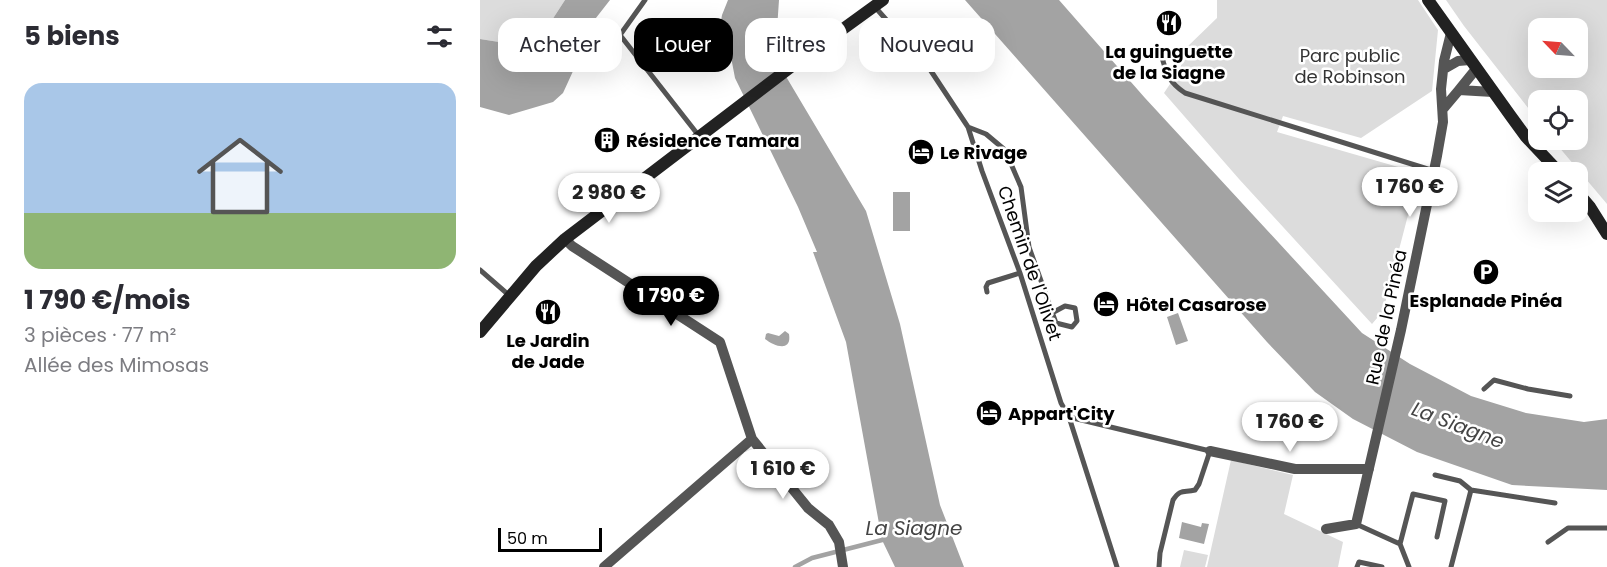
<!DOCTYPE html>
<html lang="fr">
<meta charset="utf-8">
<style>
body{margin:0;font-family:Poppins,sans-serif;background:#f7f7f7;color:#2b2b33;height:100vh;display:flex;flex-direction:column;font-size:22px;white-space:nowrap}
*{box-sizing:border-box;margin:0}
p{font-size:20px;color:#7c7c81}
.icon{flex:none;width:33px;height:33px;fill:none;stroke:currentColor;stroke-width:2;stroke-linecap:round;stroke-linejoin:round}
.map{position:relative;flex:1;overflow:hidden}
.sheet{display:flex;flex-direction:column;background:#fff;width:480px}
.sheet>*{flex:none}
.guide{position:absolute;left:18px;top:18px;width:570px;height:54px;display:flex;gap:12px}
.needle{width:39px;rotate:295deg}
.buttons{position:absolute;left:1048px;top:18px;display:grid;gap:12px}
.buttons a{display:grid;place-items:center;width:60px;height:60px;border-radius:12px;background:#fff;box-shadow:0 6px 24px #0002;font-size:30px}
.scale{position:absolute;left:18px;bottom:15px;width:104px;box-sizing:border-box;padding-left:6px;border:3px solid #000;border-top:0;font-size:16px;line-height:21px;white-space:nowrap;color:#000;-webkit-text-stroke:4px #fff;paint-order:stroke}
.price{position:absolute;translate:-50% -51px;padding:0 14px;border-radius:21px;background:#fff;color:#222;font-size:20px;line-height:39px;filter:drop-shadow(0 2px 3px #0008)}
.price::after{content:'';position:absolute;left:50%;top:36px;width:18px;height:14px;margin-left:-9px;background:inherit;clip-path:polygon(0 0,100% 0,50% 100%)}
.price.current{background:#000;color:#fff}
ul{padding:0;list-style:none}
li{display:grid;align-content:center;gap:12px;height:318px;padding:0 24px}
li+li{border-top:2px solid #e1e1e2}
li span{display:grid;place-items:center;height:186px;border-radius:18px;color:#555}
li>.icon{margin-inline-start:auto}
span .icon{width:108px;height:108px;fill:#fffc;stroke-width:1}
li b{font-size:26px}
h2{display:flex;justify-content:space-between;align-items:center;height:72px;padding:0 24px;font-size:26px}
.tag{padding:0 21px;border-radius:18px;background:#fff;box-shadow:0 6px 24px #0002;font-size:21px;line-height:54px}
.tag.current{background:#000;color:#fff}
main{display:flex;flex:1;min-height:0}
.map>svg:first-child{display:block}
.green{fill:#dcdcdc;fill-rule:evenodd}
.water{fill:#a3a3a3}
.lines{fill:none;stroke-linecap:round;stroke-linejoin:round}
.stream{stroke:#a3a3a3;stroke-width:4.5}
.service{stroke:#555;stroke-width:5}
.minor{stroke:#555;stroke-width:10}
.secondary{stroke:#222;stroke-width:12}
.labels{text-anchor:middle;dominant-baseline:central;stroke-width:5;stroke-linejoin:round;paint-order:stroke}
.poi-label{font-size:18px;font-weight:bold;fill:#000;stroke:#fff;text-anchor:start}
.park-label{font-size:18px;fill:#333;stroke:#fff}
.street-label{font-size:18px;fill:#000;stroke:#fff}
.water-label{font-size:20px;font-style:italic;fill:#444;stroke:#fff}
</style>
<main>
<section class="sheet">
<h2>5 biens<svg class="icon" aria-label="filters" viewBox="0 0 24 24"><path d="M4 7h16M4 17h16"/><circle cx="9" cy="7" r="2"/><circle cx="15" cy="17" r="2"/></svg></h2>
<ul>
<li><span style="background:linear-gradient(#a9c7e8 70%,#8fb573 0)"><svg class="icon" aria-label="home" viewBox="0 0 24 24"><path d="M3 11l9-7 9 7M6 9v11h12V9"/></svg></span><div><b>1 790 €/mois</b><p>3 pièces · 77 m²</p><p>Allée des Mimosas</p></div></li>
</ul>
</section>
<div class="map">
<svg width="1127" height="567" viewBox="0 0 1127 567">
<rect width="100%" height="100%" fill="#fff"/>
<path class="green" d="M 0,0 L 85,0 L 61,37 L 31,44 L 0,39 Z
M 737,0 L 938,0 L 958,30 L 952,91 L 881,138 L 803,116 L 797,132 L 939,173 L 903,311 L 892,324 L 759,179 L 684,93 L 700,69 L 706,48 L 737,18 Z
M 966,0 L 1127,0 L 1127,204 L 1073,140 L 1098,140 L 1098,100 L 1059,100 L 1059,122 L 984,26 ZM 1059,28 L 1098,28 L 1098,68 L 1059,68 Z
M 751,460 L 813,475 L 804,514 L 863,542 L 858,567 L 727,567 Z
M 704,550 L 728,555 L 725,567 L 700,567 Z"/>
<path class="water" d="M 85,0 L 130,0 L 105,32 L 90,63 L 94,69 L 83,93 L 73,102 L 29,115 L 0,107 L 0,39 L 31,44 L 61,37 Z
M 248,0 L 299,0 L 295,58 L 386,211 L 420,324 L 460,505 L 484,567 L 415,567 L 402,540 L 366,342 L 333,252 L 337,252 L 318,207 L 255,78 L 251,57 L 239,33 L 242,15 Z
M 485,0 L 579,0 L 665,98 L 882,333 L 930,364 L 991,396 L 1046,413 L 1104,422 L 1127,419 L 1127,490 L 1032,485 L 937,452 L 873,419 L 835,392 L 787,342 Z
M 413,192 L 430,192 L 430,231 L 413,231 Z
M 698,313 L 708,341 L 696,345 L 687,317 Z
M 305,331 L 309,334 C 312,353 294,346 285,339 L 286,334 L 288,333 L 299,336 Z
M 702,522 L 721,527 L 722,523 L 729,524 L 724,544 L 699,538 Z"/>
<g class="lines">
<path class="stream" d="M 315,567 L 332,558 L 406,539"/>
<path class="service" d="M 165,0 L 140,35 L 219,136
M 395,7 L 449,68 L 488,127 L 502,171 L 540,273 L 581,403 L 589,417 L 637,567
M 681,54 C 686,72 688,82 705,93 L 954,171
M 488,127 L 506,134 L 525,150 L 541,187 L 549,247 L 576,323 L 592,327 L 597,321 L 595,308 L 585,306 L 572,313
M 0,270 L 30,296
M 507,292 L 506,287 L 508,283 L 540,273
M 1004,389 L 1014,380 L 1048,389 L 1090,396
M 589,417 L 730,451 L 719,484 L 715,490 C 704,493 701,488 693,500 L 680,553 L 679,567
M 955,475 L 980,481 L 991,490 L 1075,503
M 876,524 L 920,544 L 933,494 L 965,501 L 957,537
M 1068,542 L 1088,528 L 1127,528
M 920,544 L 929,567
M 877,567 L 879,562 L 902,567
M 971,567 L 991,490"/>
<path class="minor" d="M 964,69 L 978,61 L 990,60
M 979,90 L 996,69
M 963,109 L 979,90 L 1013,92
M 85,239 L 92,246 L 240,342 L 272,439 L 328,508 L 349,525 L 359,542 L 363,567
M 730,451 L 815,469 L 889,469
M 846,529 L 876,524 L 921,330 L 957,156 L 963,122 L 961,89 L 964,61 L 971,33
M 124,567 L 272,439"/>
<path class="secondary" d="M 948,0 L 1030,115 L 1046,137 L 1079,172
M 1098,193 L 1110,207 L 1127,234
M 0,332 L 56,266 L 85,239 L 316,63 L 403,0"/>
</g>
<defs>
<symbol id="restaurant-disc" viewBox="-11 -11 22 22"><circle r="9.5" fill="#000" stroke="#fff"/><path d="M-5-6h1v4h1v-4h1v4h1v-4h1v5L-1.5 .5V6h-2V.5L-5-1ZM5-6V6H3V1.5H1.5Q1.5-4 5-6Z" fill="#fff"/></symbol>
<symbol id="building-disc" viewBox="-11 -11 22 22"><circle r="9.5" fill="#000" stroke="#fff"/><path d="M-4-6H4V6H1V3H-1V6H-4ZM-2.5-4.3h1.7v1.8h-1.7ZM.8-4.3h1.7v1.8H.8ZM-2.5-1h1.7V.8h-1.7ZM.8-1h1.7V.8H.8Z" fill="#fff"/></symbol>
<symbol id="hotel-disc" viewBox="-11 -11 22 22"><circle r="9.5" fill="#000" stroke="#fff"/><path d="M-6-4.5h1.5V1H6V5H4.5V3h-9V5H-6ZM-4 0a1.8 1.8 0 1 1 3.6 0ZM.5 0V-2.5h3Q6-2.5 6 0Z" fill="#fff"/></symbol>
<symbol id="parking-disc" viewBox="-11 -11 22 22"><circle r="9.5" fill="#000" stroke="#fff"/><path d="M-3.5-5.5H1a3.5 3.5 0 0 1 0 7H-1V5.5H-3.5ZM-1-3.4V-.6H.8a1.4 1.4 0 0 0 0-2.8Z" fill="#fff"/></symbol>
</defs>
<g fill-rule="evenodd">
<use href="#restaurant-disc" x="674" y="8" width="30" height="30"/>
<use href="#building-disc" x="112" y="125" width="30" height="30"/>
<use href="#hotel-disc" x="426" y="137" width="30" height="30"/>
<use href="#parking-disc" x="991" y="257" width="30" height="30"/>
<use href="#hotel-disc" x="611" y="289" width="30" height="30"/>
<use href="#restaurant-disc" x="53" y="297" width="30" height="30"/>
<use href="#hotel-disc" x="494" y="398" width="30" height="30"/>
</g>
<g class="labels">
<g class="poi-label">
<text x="689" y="51" text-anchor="middle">La guinguette<tspan x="689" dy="21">de la Siagne</tspan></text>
<text x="146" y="140">Résidence Tamara</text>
<text x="460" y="152">Le Rivage</text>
<text x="1006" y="300" text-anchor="middle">Esplanade Pinéa</text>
<text x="646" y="304">Hôtel Casarose</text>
<text x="68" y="340" text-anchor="middle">Le Jardin<tspan x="68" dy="21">de Jade</tspan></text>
<text x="528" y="413">Appart'City</text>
</g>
<g class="park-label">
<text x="870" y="55">Parc public<tspan x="870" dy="21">de Robinson</tspan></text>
</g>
<g class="street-label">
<text transform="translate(550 263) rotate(71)">Chemin de l'Olivet</text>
<text transform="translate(906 317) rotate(-78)">Rue de la Pinéa</text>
</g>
<g class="water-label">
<text transform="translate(978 425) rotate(21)">La Siagne</text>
<text x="434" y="528">La Siagne</text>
</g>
</g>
</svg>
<div class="buttons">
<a><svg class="needle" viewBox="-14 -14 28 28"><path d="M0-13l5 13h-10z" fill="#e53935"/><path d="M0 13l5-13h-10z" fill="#7c7c81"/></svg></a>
<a><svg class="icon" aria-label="locate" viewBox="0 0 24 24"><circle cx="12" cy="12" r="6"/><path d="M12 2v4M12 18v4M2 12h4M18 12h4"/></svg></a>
<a><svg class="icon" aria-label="layers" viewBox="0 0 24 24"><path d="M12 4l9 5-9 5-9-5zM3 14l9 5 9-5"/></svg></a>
</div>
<div class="scale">50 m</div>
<b class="price" style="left:930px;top:218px">1 760 €</b>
<b class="price" style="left:129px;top:224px">2 980 €</b>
<b class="price current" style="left:191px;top:327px">1 790 €</b>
<b class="price" style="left:810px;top:453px">1 760 €</b>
<b class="price" style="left:303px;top:500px">1 610 €</b>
<div class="guide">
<a class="tag">Acheter</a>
<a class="tag current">Louer</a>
<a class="tag">Filtres</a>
<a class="tag">Nouveau</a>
</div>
</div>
</main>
